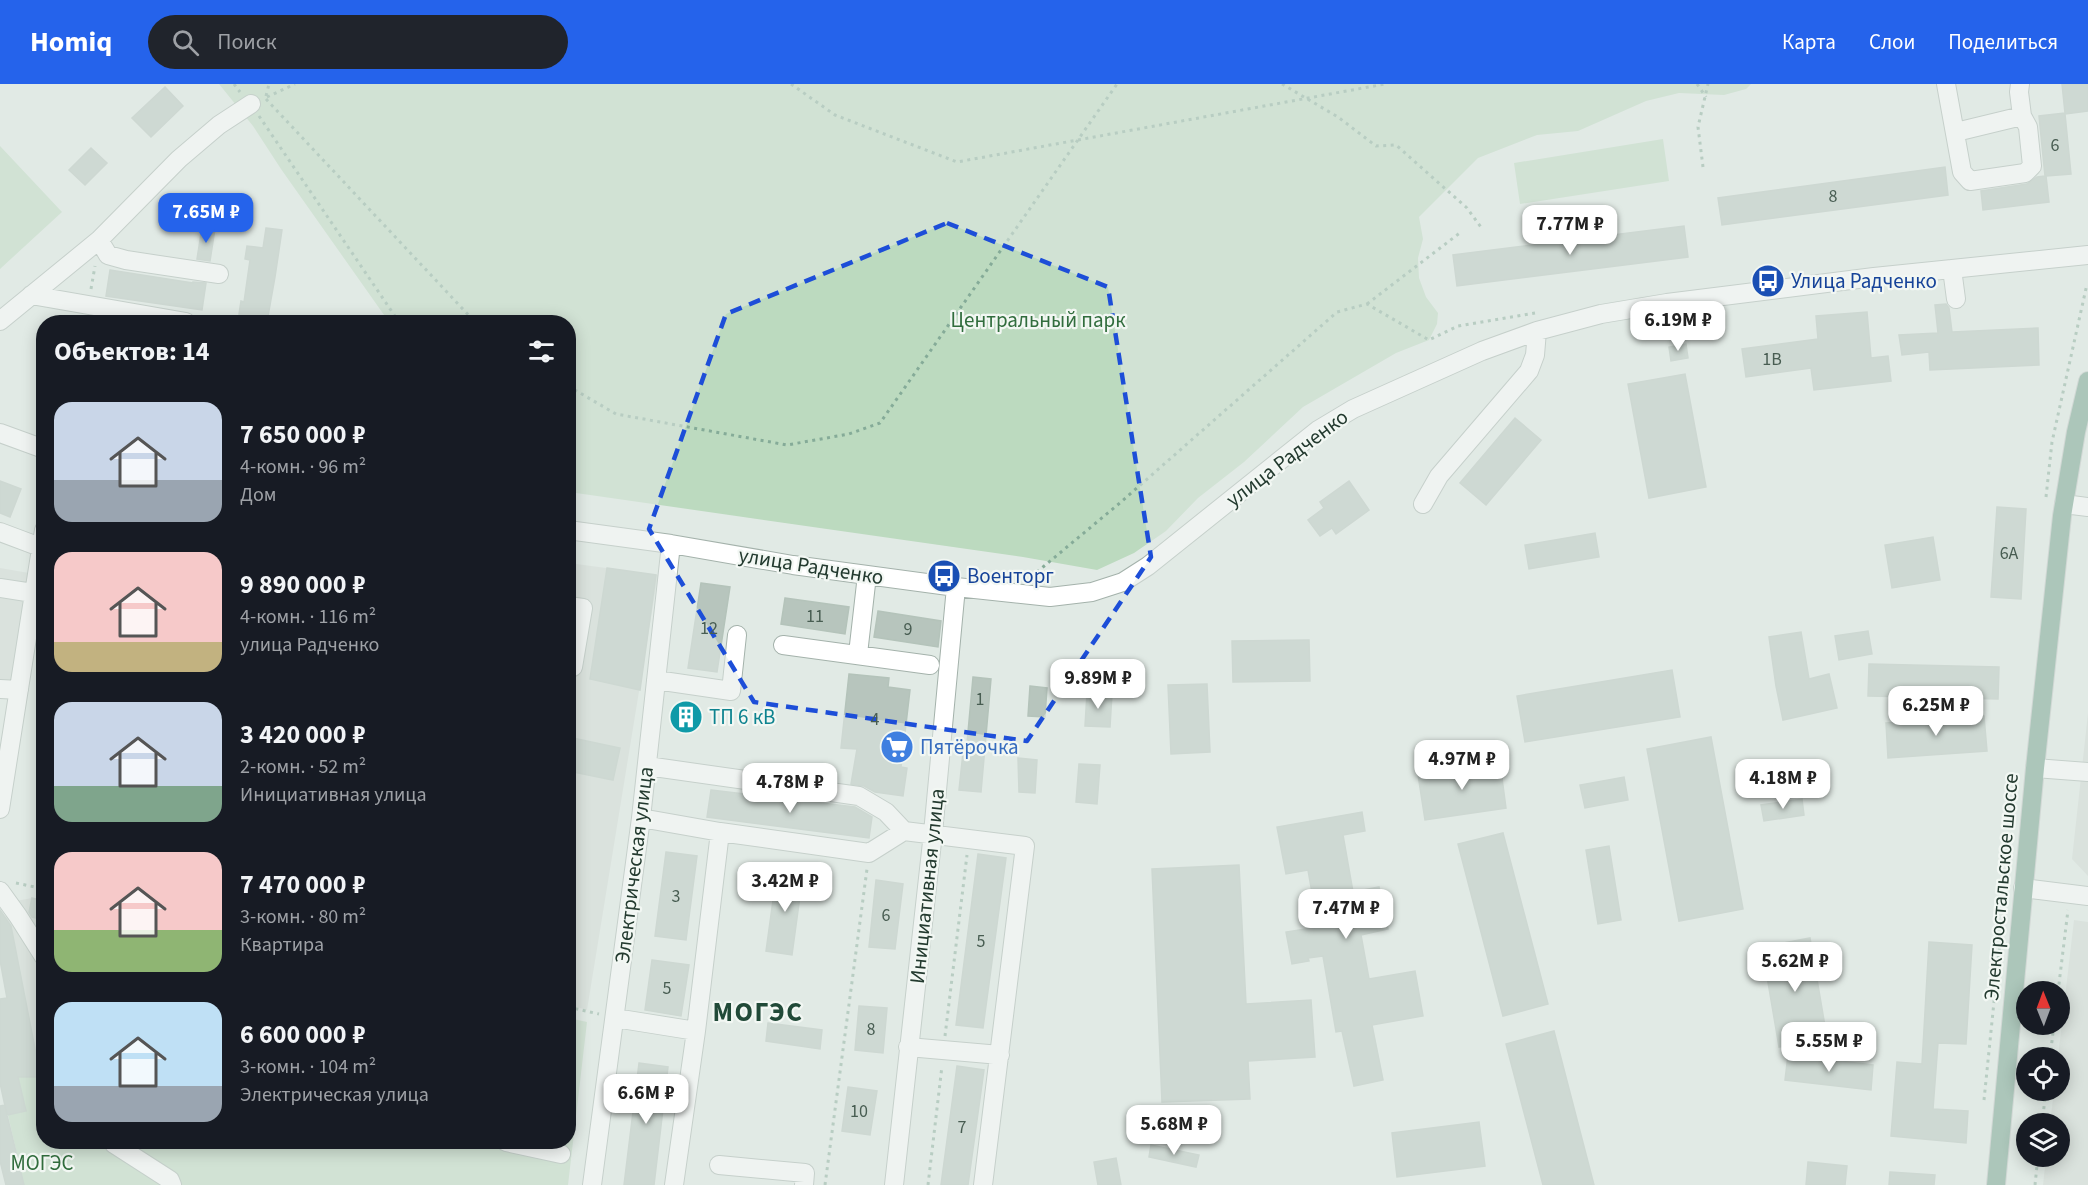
<!DOCTYPE html>
<html lang="ru">
<meta charset="utf-8">
<style>
body{margin:0;font-family:"Source Sans 3",sans-serif;background:#20242c;color:#f1f3f6;height:100vh;display:flex;flex-direction:column;font-size:22px;white-space:nowrap}
*{box-sizing:border-box;margin:0}
p{font-size:20px;color:#9ea1a6}
.icon{flex:none;width:33px;height:33px;fill:none;stroke:currentColor;stroke-width:2;stroke-linecap:round;stroke-linejoin:round}
.map{position:relative;flex:1;overflow:hidden}
.drawer{position:absolute;left:36px;top:231px;width:540px;height:834px;display:flex;flex-direction:column;background:#171b24;border-radius:24px;box-shadow:0 3px 15px #0003}
.drawer>*{flex:none}
.needle{width:39px;rotate:359deg}
.fabs{position:absolute;left:2016px;top:897px;display:grid;gap:12px}
.fabs a{display:grid;place-items:center;width:54px;height:54px;border-radius:50%;background:#171b24;box-shadow:0 3px 15px #0003;font-size:30px}
.price{position:absolute;translate:-50% -51px;padding:0 14px;border-radius:12px;background:#fff;color:#222;font-size:20px;line-height:39px;filter:drop-shadow(0 2px 3px #0008)}
.price::after{content:'';position:absolute;left:50%;top:36px;width:18px;height:14px;margin-left:-9px;background:inherit;clip-path:polygon(0 0,100% 0,50% 100%)}
.price.on{background:#2563eb;color:#fff}
ul{padding:0;list-style:none}
li{display:flex;align-items:center;gap:18px;height:150px;padding:0 18px}
li span{display:grid;place-items:center;flex:none;width:168px;height:120px;border-radius:18px;color:#555}
li>.icon{margin-inline-start:auto}
span .icon{width:72px;height:72px;fill:#fffc;stroke-width:1}
li b{font-size:26px}
h2{display:flex;justify-content:space-between;align-items:center;height:72px;padding:0 18px;font-size:26px}
header{display:flex;align-items:center;gap:36px;box-sizing:border-box;height:84px;padding:0 30px;background:#2563eb;color:#fff}
header strong{font-size:28px}
nav{display:flex;gap:33px;margin-inline-start:auto;font-size:21px}
.search{width:420px;height:54px;background:#20242c;display:flex;align-items:center;gap:15px;box-sizing:border-box;padding:0 21px;border-radius:33px;color:#9ea1a6;font-size:22px}
.map>svg:first-child{display:block}
.built{fill:#d0dad3}
.green{fill:#bcdabf}
.building{fill:#b7c5bd;stroke:#b4c3ba;stroke-width:1.5}
.lines{fill:none;stroke-linecap:round;stroke-linejoin:round}
.minor-casing{stroke:#a4b2ab;stroke-width:20}
.major-casing{stroke:#bdc4c1;stroke-width:20}
.path{stroke:#85ab98;stroke-width:3;stroke-dasharray:3 4.5;stroke-linecap:butt}
.minor{stroke:#fff;stroke-width:18}
.major{stroke:#6a9c86;stroke-width:18}
.marked{fill:none;stroke:#1d4ed8;stroke-width:4.5;stroke-dasharray:12 8;stroke-linejoin:round}
.labels{text-anchor:middle;dominant-baseline:central;stroke-width:4.5;stroke-linejoin:round;paint-order:stroke}
.number-label{font-size:18px;fill:#485d52}
.transit-label{font-size:21px;fill:#164399;stroke:#f2f7f3;text-anchor:start}
.park-label{font-size:21px;fill:#316d3d;stroke:#f2f7f3}
.street-label{font-size:21px;fill:#233a2f;stroke:#f2f7f3}
.culture-label{font-size:21px;fill:#0d838f;stroke:#f2f7f3;text-anchor:start}
.shop-label{font-size:21px;fill:#366cbe;stroke:#f2f7f3;text-anchor:start}
.district-label{font-size:27px;font-weight:bold;letter-spacing:1.5px;fill:#214a38;stroke:#f2f7f3}
</style>
<header>
<strong>Homiq</strong>
<div class="search"><svg class="icon" aria-label="search" viewBox="0 0 24 24"><circle cx="10" cy="10" r="6"/><path d="M15 15l6 6"/></svg>Поиск</div>
<nav><a>Карта</a><a>Слои</a><a>Поделиться</a></nav>
</header>
<div class="map">
<svg width="2088" height="1101" viewBox="0 0 2088 1101">
<rect width="100%" height="100%" fill="#e1eae5"/>
<path class="built" d="M 569,479 L 658,491 L 587,926 L 569,921 Z
M 0,484 L 29,489 L 12,597 L 0,595 Z
M 2088,629 L 2088,792 L 2072,775 Z
M 32,814 L 43,817 L 43,993 L 37,993 L 18,978 L 0,876 L 0,833 L 9,832 L 16,817 Z
M 2074,836 L 2088,838 L 2088,1101 L 2043,1101 L 2046,1073 L 2060,1072 L 2060,1040 L 2050,1039 L 2054,1007 L 2060,1006 L 2058,973 Z"/>
<path class="green" d="M 219,0 L 1751,0 L 1746,5 L 1724,11 L 1679,9 L 1646,17 L 1578,47 L 1537,51 L 1478,74 L 1419,133 L 1423,155 L 1418,174 L 1419,194 L 1426,213 L 1438,229 L 1437,240 L 1429,256 L 1396,269 L 1303,323 L 1244,378 L 1198,414 L 1166,447 L 1134,469 L 1097,486 L 1023,473 L 569,408 L 568,238 L 389,238 L 281,85 L 253,42 Z
M 1663,55 L 1669,97 L 1520,120 L 1514,79 Z
M 0,62 L 62,128 L 0,185 Z
M 569,934 L 587,938 L 568,1101 L 24,1101 L 8,1031 L 26,1027 L 15,979 L 37,993 L 43,993 L 44,1058 L 568,1058 Z"/>
<path class="building" d="M 2062,0 L 2088,0 L 2088,27 L 2065,30 L 2071,90 L 2046,92 L 2049,118 L 1983,126 L 1981,107 L 2027,100 L 2037,93 L 2045,92 L 2039,32 L 2065,29 Z
M 165,3 L 183,22 L 151,53 L 132,34 Z
M 91,64 L 107,79 L 85,101 L 69,86 Z
M 1945,83 L 1948,111 L 1722,141 L 1718,114 Z
M 1684,142 L 1688,173 L 1457,202 L 1453,171 Z
M 202,143 L 215,145 L 210,177 L 197,175 Z
M 266,144 L 282,146 L 275,193 L 267,238 L 252,238 L 253,232 L 239,230 L 241,217 L 244,218 L 250,176 L 245,175 L 247,162 L 263,164 Z
M 110,186 L 193,199 L 193,198 L 206,199 L 202,226 L 106,212 Z
M 1946,220 L 1949,224 L 1952,248 L 2038,244 L 2039,281 L 1930,286 L 1929,268 L 1902,271 L 1899,251 L 1938,249 L 1935,221 Z
M 1867,228 L 1871,274 L 1888,272 L 1891,297 L 1814,306 L 1811,284 L 1746,293 L 1742,265 L 1818,255 L 1816,232 Z
M 1686,260 L 1688,274 L 1671,277 L 1669,263 Z
M 1685,290 L 1706,403 L 1649,414 L 1628,300 Z
M 1515,334 L 1541,356 L 1486,421 L 1460,399 Z
M 0,397 L 21,405 L 10,433 L 0,429 Z
M 1349,397 L 1369,426 L 1336,450 L 1332,444 L 1320,452 L 1308,436 L 1324,424 L 1320,418 Z
M 1997,423 L 2026,425 L 2021,515 L 1991,513 Z
M 1595,449 L 1599,473 L 1529,485 L 1525,461 Z
M 1933,453 L 1940,496 L 1892,504 L 1885,461 Z
M 607,484 L 656,491 L 640,606 L 590,595 Z
M 701,499 L 730,503 L 717,588 L 688,584 Z
M 785,514 L 849,523 L 845,550 L 781,540 Z
M 878,527 L 941,537 L 938,563 L 874,553 Z
M 1868,547 L 1872,570 L 1839,576 L 1835,552 Z
M 1801,548 L 1809,595 L 1829,590 L 1837,624 L 1783,636 L 1776,602 L 1769,553 Z
M 1309,556 L 1310,597 L 1233,598 L 1232,557 Z
M 1869,580 L 1999,583 L 1998,615 L 1868,612 Z
M 1672,586 L 1680,633 L 1525,658 L 1517,612 Z
M 849,590 L 889,594 L 888,603 L 910,606 L 901,683 L 907,684 L 903,712 L 875,708 L 864,702 L 851,700 L 857,665 L 841,664 Z
M 973,593 L 991,595 L 981,708 L 959,706 L 964,659 L 967,659 Z
M 1207,600 L 1210,668 L 1171,670 L 1168,601 Z
M 1030,602 L 1047,604 L 1045,633 L 1028,632 Z
M 1087,609 L 1112,610 L 1110,643 L 1085,642 Z
M 676,621 L 699,624 L 697,644 L 673,641 Z
M 1984,632 L 1987,667 L 1888,674 L 1886,639 Z
M 568,653 L 620,664 L 613,696 L 568,687 Z
M 1711,653 L 1743,825 L 1679,837 L 1647,665 Z
M 1018,674 L 1037,676 L 1035,709 L 1019,708 Z
M 1500,679 L 1506,724 L 1425,736 L 1418,691 Z
M 1079,680 L 1100,681 L 1097,720 L 1076,718 Z
M 1624,693 L 1628,716 L 1585,724 L 1580,701 Z
M 711,706 L 855,723 L 872,733 L 869,754 L 707,733 Z
M 1802,715 L 1804,731 L 1764,737 L 1761,721 Z
M 1362,728 L 1365,747 L 1343,751 L 1353,808 L 1379,803 L 1388,845 L 1361,851 L 1369,895 L 1415,887 L 1423,932 L 1372,941 L 1383,996 L 1354,1002 L 1342,947 L 1336,948 L 1323,872 L 1308,874 L 1309,877 L 1292,880 L 1286,848 L 1318,843 L 1308,786 L 1286,790 L 1277,743 Z
M 1503,749 L 1548,920 L 1503,932 L 1458,760 Z
M 1609,762 L 1621,836 L 1598,840 L 1586,766 Z
M 666,768 L 697,772 L 686,856 L 655,852 Z
M 978,770 L 1006,774 L 983,944 L 956,941 Z
M 1239,781 L 1246,920 L 1311,916 L 1315,973 L 1248,977 L 1250,1015 L 1162,1018 L 1152,785 Z
M 777,787 L 803,790 L 792,871 L 766,867 Z
M 876,796 L 903,800 L 895,865 L 869,863 Z
M 32,814 L 44,817 L 44,836 L 32,833 L 29,828 Z
M 0,826 L 11,842 L 37,975 L 44,975 L 44,993 L 18,993 L 26,1027 L 7,1031 L 0,999 L 0,915 L 7,914 L 0,876 Z
M 1810,854 L 1827,954 L 1779,963 L 1762,863 Z
M 1929,858 L 1972,861 L 1966,960 L 1938,959 L 1933,1025 L 1968,1027 L 1966,1059 L 1891,1052 L 1897,978 L 1922,980 Z
M 652,876 L 689,881 L 681,932 L 645,926 Z
M 859,922 L 887,924 L 883,969 L 855,966 Z
M 768,939 L 822,946 L 820,965 L 766,957 Z
M 1554,947 L 1594,1101 L 1543,1101 L 1506,960 Z
M 1788,971 L 1873,981 L 1871,1006 L 1785,996 Z
M 639,979 L 668,983 L 654,1101 L 624,1101 Z
M 957,982 L 984,986 L 968,1101 L 941,1101 Z
M 848,1003 L 877,1007 L 870,1051 L 842,1047 Z
M 5,1021 L 7,1031 L 24,1101 L 6,1101 L 0,1077 L 0,1022 Z
M 1479,1038 L 1485,1082 L 1397,1093 L 1392,1049 Z
M 1151,1061 L 1199,1071 L 1196,1083 L 1149,1073 Z
M 1116,1074 L 1121,1101 L 1098,1101 L 1094,1078 Z
M 1808,1078 L 1847,1082 L 1845,1101 L 1806,1101 Z
M 1890,1088 L 1935,1091 L 1934,1101 L 1889,1101 Z"/>
<g class="lines">
<defs>
<path id="minor" d="M 1946,0 L 1962,88 L 1970,97 L 2025,89 L 2032,82 L 2028,43 L 2022,32
M 1956,48 L 2022,32 L 2019,8 L 2020,0
M 99,156 L 108,171 L 126,176 L 219,190
M 1952,185 L 1956,215
M 31,211 L 186,238
M 0,237 L 99,156 L 179,75 L 219,41 L 251,20
M 0,349 L 44,365
M 1423,420 L 1439,392 L 1529,287 L 1535,271 L 1537,247
M 2064,420 L 2088,423
M 568,446 L 671,460 L 793,481 L 956,503 L 1050,513 L 1092,508 L 1123,498 L 1148,482 L 1318,346 L 1353,325 L 1482,267 L 1537,247 L 1601,230 L 1667,219 L 1874,193 L 2088,171
M 0,448 L 40,463
M 0,504 L 33,509
M 568,522 L 583,524 L 573,583
M 783,561 L 930,581
M 858,570 L 867,491
M 656,596 L 731,607 L 737,551
M 0,605 L 19,606
M 647,682 L 859,712 L 886,728 L 904,747
M 2035,684 L 2088,688
M 0,725 L 44,446
M 641,734 L 720,748 L 869,769 L 904,747 L 1025,762 L 983,1101
M 2023,804 L 2088,812
M 0,807 L 18,832 L 44,873
M 615,934 L 696,947 L 720,748
M 908,963 L 1000,971
M 113,1058 L 114,1060 L 170,1096 L 172,1101
M 506,1058 L 561,1070
M 719,1081 L 805,1089 L 804,1101
M 592,1101 L 641,734 L 671,460
M 674,1101 L 696,947
M 894,1101 L 933,749 L 956,503"/>
<path id="major" d="M 1996,1101 L 2035,684 L 2062,432 L 2076,348 L 2088,297"/>
</defs>
<use href="#minor" class="minor-casing"/>
<use href="#major" class="major-casing"/>
<path class="path" d="M 234,0 L 240,8
M 791,0 L 835,31 L 957,78 L 1385,0
M 1282,0 L 1338,33 L 1376,62 L 1396,61 L 1467,124 L 1483,146
M 1697,0 L 1706,13
M 266,12 L 269,0
M 267,13 L 295,0
M 266,15 L 475,238
M 259,32 L 399,238
M 1703,83 L 1698,43 L 1708,0
M 91,205 L 95,182
M 1367,220 L 1461,148
M 568,302 L 616,330 L 787,361 L 849,350 L 880,339 L 1117,0
M 2046,413 L 2052,358 L 2087,200
M 1031,493 L 1121,418 L 1337,228 L 1367,220 L 1429,256 L 1458,242 L 1535,229
M 16,799 L 44,805
M 2058,908 L 2068,826
M 568,923 L 599,930
M 945,952 L 967,771
M 2050,974 L 2054,940
M 1984,1016 L 2000,859
M 2042,1040 L 2046,1006
M 825,1101 L 867,785
M 928,1101 L 942,982
M 2035,1101 L 2038,1072"/>
<use href="#minor" class="minor"/>
<use href="#major" class="major"/>
</g>
<path d="M0 0H2088V1101H0ZM 947,139 L 1108,203 L 1151,473 L 1027,657 L 754,618 L 649,445 L 726,230 Z" fill="#e1eae5" fill-opacity=".55" fill-rule="evenodd"/>
<path class="marked" d="M 947,139 L 1108,203 L 1151,473 L 1027,657 L 754,618 L 649,445 L 726,230 Z"/>
<defs>
<symbol id="bus-disc" viewBox="-11 -11 22 22"><circle r="9.5" fill="#1a4fb4" stroke="#f2f7f3"/><path d="M-5-6H5V4H4V6H2V4H-2V6H-4V4H-5ZM-3.5-4V0h7V-4ZM-3.5 1.2v1.5H-2V1.2ZM2 1.2v1.5H3.5V1.2Z" fill="#fff"/></symbol>
<symbol id="building-disc" viewBox="-11 -11 22 22"><circle r="9.5" fill="#0f9aa8" stroke="#f2f7f3"/><path d="M-4-6H4V6H1V3H-1V6H-4ZM-2.5-4.3h1.7v1.8h-1.7ZM.8-4.3h1.7v1.8H.8ZM-2.5-1h1.7V.8h-1.7ZM.8-1h1.7V.8H.8Z" fill="#fff"/></symbol>
<symbol id="supermarket-disc" viewBox="-11 -11 22 22"><circle r="9.5" fill="#3f7fe0" stroke="#f2f7f3"/><path d="M-6-5.5h2.5l.6 2H6L4.5 2H-2.5L-4.4-4H-6ZM-1.5 3.2a1.3 1.3 0 1 0 .1 0ZM3 3.2a1.3 1.3 0 1 0 .1 0Z" fill="#fff"/></symbol>
</defs>
<g fill-rule="evenodd">
<use href="#bus-disc" x="1749" y="178" width="38" height="38"/>
<use href="#bus-disc" x="925" y="473" width="38" height="38"/>
<use href="#building-disc" x="667" y="614" width="38" height="38"/>
<use href="#supermarket-disc" x="878" y="644" width="38" height="38"/>
</g>
<g class="labels">
<g class="number-label">
<text x="2055" y="61">6</text>
<text x="1833" y="112">8</text>
<text x="1772" y="275">1В</text>
<text x="2009" y="469">6А</text>
<text x="815" y="532">11</text>
<text x="709" y="544">12</text>
<text x="908" y="545">9</text>
<text x="980" y="615">1</text>
<text x="875" y="635">4</text>
<text x="676" y="812">3</text>
<text x="886" y="831">6</text>
<text x="981" y="857">5</text>
<text x="667" y="904">5</text>
<text x="871" y="945">8</text>
<text x="859" y="1027">10</text>
<text x="962" y="1043">7</text>
</g>
<g class="transit-label">
<text x="1791" y="197">Улица Радченко</text>
<text x="967" y="492">Военторг</text>
</g>
<g class="park-label">
<text x="1038" y="236">Центральный парк</text>
<text x="42" y="1079">МОГЭС</text>
</g>
<g class="street-label">
<text transform="translate(1287 374) rotate(-37)">улица Радченко</text>
<text transform="translate(811 482) rotate(9)">улица Радченко</text>
<text transform="translate(634 781) rotate(-83)">Электрическая улица</text>
<text transform="translate(927 802) rotate(-84)">Инициативная улица</text>
<text transform="translate(2001 803) rotate(-85)">Электростальское шоссе</text>
</g>
<g class="culture-label">
<text x="709" y="633">ТП 6 кВ</text>
</g>
<g class="shop-label">
<text x="920" y="663">Пятёрочка</text>
</g>
<g class="district-label">
<text x="758" y="928">МОГЭС</text>
</g>
</g>
</svg>
<div class="fabs">
<a><svg class="needle" viewBox="-14 -14 28 28"><path d="M0-13l5 13h-10z" fill="#e53935"/><path d="M0 13l5-13h-10z" fill="#9ea1a6"/></svg></a>
<a><svg class="icon" aria-label="locate" viewBox="0 0 24 24"><circle cx="12" cy="12" r="6"/><path d="M12 2v4M12 18v4M2 12h4M18 12h4"/></svg></a>
<a><svg class="icon" aria-label="layers" viewBox="0 0 24 24"><path d="M12 4l9 5-9 5-9-5zM3 14l9 5 9-5"/></svg></a>
</div>
<b class="price on" style="left:206px;top:160px">7.65M ₽</b>
<b class="price" style="left:1570px;top:172px">7.77M ₽</b>
<b class="price" style="left:1678px;top:268px">6.19M ₽</b>
<b class="price" style="left:1098px;top:626px">9.89M ₽</b>
<b class="price" style="left:1936px;top:653px">6.25M ₽</b>
<b class="price" style="left:1462px;top:707px">4.97M ₽</b>
<b class="price" style="left:1783px;top:726px">4.18M ₽</b>
<b class="price" style="left:790px;top:730px">4.78M ₽</b>
<b class="price" style="left:785px;top:829px">3.42M ₽</b>
<b class="price" style="left:1346px;top:856px">7.47M ₽</b>
<b class="price" style="left:1795px;top:909px">5.62M ₽</b>
<b class="price" style="left:1829px;top:989px">5.55M ₽</b>
<b class="price" style="left:646px;top:1041px">6.6M ₽</b>
<b class="price" style="left:1174px;top:1072px">5.68M ₽</b>
<section class="drawer">
<h2>Объектов: 14<svg class="icon" aria-label="filters" viewBox="0 0 24 24"><path d="M4 7h16M4 17h16"/><circle cx="9" cy="7" r="2"/><circle cx="15" cy="17" r="2"/></svg></h2>
<ul>
<li><span style="background:linear-gradient(#c9d6e8 65%,#9aa5b1 0)"><svg class="icon" aria-label="home" viewBox="0 0 24 24"><path d="M3 11l9-7 9 7M6 9v11h12V9"/></svg></span><div><b>7 650 000 ₽</b><p>4-комн. · 96 m²</p><p>Дом</p></div></li>
<li><span style="background:linear-gradient(#f6c9c9 75%,#c2b280 0)"><svg class="icon" aria-label="home" viewBox="0 0 24 24"><path d="M3 11l9-7 9 7M6 9v11h12V9"/></svg></span><div><b>9 890 000 ₽</b><p>4-комн. · 116 m²</p><p>улица Радченко</p></div></li>
<li><span style="background:linear-gradient(#c9d6e8 70%,#7fa58c 0)"><svg class="icon" aria-label="home" viewBox="0 0 24 24"><path d="M3 11l9-7 9 7M6 9v11h12V9"/></svg></span><div><b>3 420 000 ₽</b><p>2-комн. · 52 m²</p><p>Инициативная улица</p></div></li>
<li><span style="background:linear-gradient(#f6c9c9 65%,#8fb573 0)"><svg class="icon" aria-label="home" viewBox="0 0 24 24"><path d="M3 11l9-7 9 7M6 9v11h12V9"/></svg></span><div><b>7 470 000 ₽</b><p>3-комн. · 80 m²</p><p>Квартира</p></div></li>
<li><span style="background:linear-gradient(#bfe0f5 70%,#9aa5b1 0)"><svg class="icon" aria-label="home" viewBox="0 0 24 24"><path d="M3 11l9-7 9 7M6 9v11h12V9"/></svg></span><div><b>6 600 000 ₽</b><p>3-комн. · 104 m²</p><p>Электрическая улица</p></div></li>
</ul>
</section>
</div>
